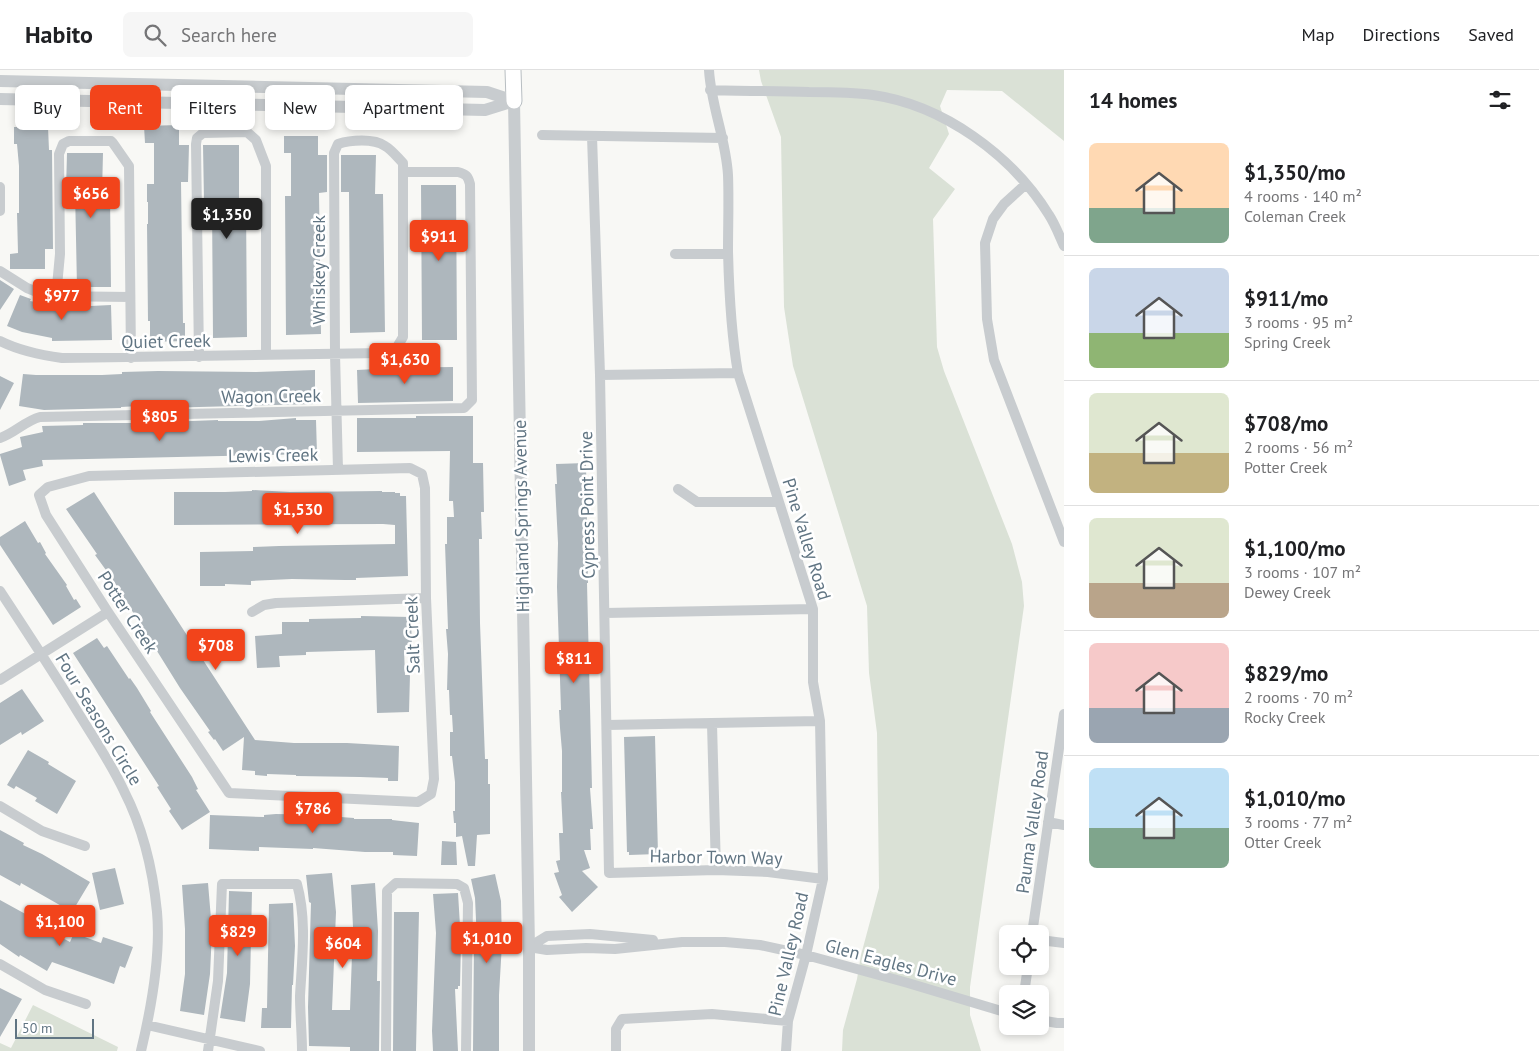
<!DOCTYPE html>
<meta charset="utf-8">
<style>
body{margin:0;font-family:"PT Sans",sans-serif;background:#f6f6f6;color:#202124;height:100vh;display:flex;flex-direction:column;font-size:19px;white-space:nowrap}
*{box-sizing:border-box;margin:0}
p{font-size:16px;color:#757577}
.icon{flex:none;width:28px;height:28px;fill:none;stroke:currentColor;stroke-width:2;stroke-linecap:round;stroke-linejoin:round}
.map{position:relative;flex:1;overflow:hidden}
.drawer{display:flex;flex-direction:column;background:#fff;width:475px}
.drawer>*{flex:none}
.top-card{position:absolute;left:15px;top:15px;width:475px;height:45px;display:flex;gap:10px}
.fabs{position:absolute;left:999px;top:855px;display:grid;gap:10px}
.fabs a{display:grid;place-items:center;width:50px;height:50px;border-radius:8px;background:#fff;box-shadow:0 2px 8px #0003;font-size:25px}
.scale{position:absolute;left:15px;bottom:12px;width:79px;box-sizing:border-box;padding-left:5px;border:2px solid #617583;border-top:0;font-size:14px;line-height:18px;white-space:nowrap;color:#617583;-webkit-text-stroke:4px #fff;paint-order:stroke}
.price{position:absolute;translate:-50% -42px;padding:0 11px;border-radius:5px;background:#f2441b;color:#fff;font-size:16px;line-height:32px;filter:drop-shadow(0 1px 2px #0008)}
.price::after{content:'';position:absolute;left:50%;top:30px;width:15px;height:11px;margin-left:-8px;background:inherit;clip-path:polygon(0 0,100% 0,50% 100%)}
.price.selected{background:#222;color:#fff}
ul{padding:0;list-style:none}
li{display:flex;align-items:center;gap:15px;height:125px;padding:0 25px}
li+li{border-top:1px solid #e0e0e0}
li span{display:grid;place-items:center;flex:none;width:140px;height:100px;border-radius:8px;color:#555}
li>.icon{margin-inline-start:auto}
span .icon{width:60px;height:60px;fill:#fffc;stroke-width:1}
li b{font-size:21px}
h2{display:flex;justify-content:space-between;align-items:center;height:60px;padding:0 25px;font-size:21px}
.chip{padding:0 18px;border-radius:8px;background:#fff;box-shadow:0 2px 8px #0003;font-size:18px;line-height:45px}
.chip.selected{background:#f2441b;color:#fff}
header{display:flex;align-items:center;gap:30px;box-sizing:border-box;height:70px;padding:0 25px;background:#fff;border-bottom:1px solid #e0e0e0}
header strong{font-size:24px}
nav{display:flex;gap:28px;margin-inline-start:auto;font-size:18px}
.search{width:350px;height:45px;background:#f6f6f6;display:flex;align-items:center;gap:12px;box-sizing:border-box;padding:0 18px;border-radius:8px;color:#757577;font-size:19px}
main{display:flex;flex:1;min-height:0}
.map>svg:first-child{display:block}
.green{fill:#dae1d6}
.building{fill:#aeb7bd}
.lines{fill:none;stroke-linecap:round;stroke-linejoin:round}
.secondary-casing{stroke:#b8bec2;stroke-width:17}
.minor{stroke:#c8cccf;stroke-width:10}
.tertiary{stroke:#c8cccf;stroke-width:12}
.secondary{stroke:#fff;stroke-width:15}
.labels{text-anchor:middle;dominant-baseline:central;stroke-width:5;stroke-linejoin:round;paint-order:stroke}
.street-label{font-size:18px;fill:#617583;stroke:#fff}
</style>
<header>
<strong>Habito</strong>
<div class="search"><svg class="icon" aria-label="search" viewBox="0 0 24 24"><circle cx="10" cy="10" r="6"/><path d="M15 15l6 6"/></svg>Search here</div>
<nav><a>Map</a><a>Directions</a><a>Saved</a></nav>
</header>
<main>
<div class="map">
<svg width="1064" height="981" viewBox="0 0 1064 981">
<rect width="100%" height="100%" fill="#f8f8f5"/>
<path class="green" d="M 759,0 L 1064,0 L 1064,71 L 1002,21 L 947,20 L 940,36 L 949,64 L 929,98 L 955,119 L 933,149 L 937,277 L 944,301 L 1012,474 L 1022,512 L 1024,536 L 970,917 L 970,945 L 981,981 L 842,981 L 843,960 L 857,909 L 861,885 L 879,818 L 877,663 L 869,603 L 867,536 L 793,296 L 784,237 L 781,67 L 761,11 Z
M 33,935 L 118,977 L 117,981 L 0,981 L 0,973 L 11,978 Z"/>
<path class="building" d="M 179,55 L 179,75 L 189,75 L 188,112 L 181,112 L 183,253 L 185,253 L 185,271 L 150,272 L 150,251 L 148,251 L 147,154 L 148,154 L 148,132 L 147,132 L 147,114 L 154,114 L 154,73 L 145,73 L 144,56 Z
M 14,57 L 48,57 L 49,80 L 52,80 L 53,179 L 45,179 L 45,199 L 10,199 L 10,184 L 18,183 L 17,143 L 19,143 L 19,96 L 17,74 L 14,74 Z
M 284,66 L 318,66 L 318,85 L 327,85 L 327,122 L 319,123 L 321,264 L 286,265 L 285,126 L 291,126 L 291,83 L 284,83 Z
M 203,75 L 239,75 L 239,133 L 246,133 L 247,267 L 213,268 L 212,131 L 204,131 Z
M 67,83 L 103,83 L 102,123 L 110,123 L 111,217 L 77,217 L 75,120 L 66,120 Z
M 341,85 L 376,85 L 375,124 L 383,124 L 385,262 L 350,263 L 349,122 L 341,122 Z
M 421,115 L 456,115 L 457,270 L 422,270 Z
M 0,210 L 14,219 L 0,240 Z
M 20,225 L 31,229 L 30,231 L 58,236 L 70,236 L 70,237 L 111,235 L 112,270 L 52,271 L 52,268 L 22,262 L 7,256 Z
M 453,297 L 453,331 L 358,333 L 357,300 L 376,299 L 376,298 Z
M 315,300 L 315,334 L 161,338 L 161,336 L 139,336 L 121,337 L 121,338 L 44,340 L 19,336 L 23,304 L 36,305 L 102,305 L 122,304 L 122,302 L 158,301 L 256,302 Z
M 0,306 L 14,313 L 0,340 Z
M 416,346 L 473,346 L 473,393 L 483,393 L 484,442 L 481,442 L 482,469 L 479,469 L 480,553 L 485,689 L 488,689 L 488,714 L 490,714 L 490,764 L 477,765 L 475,796 L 468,796 L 462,766 L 456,767 L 456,753 L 454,753 L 453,741 L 455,741 L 455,712 L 452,686 L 450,686 L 450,662 L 453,662 L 452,645 L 450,645 L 449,620 L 447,620 L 448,584 L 446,559 L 448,559 L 445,474 L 447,474 L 447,447 L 454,447 L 453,431 L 449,431 L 450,381 L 357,382 L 357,348 L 416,348 Z
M 296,348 L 296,350 L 316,350 L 317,384 L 42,390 L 43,396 L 23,400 L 26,410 L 9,416 L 0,385 L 0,384 L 22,377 L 20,367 L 43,362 L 42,356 L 83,355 L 83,353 L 140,353 L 218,350 L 218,351 L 259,351 Z
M 586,393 L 588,513 L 587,513 L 592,718 L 590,718 L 593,759 L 590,759 L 591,780 L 584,780 L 590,798 L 582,801 L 598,817 L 572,842 L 559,827 L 562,825 L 554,803 L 559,802 L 556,791 L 560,790 L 559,763 L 563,763 L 561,722 L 562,722 L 562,681 L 560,658 L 559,640 L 561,640 L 557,517 L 558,473 L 555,414 L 557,414 L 556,394 Z
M 252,420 L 290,422 L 382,421 L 382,422 L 395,422 L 395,423 L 400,423 L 400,426 L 406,426 L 408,506 L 356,508 L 356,510 L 345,510 L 292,509 L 251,511 L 251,515 L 225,514 L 225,516 L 200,516 L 200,482 L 253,481 L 253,477 L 279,476 L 395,474 L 395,455 L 383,454 L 174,455 L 174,422 L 225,422 L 252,421 Z
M 94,422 L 255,670 L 294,673 L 347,673 L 399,676 L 398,711 L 388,711 L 388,708 L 360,707 L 296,706 L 296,705 L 267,704 L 267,706 L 255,705 L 255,701 L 242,700 L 244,667 L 223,681 L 215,669 L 214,670 L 208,662 L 210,661 L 180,618 L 111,507 L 95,485 L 97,484 L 66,439 Z
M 25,451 L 38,473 L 40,472 L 46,483 L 45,484 L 67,515 L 66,516 L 74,530 L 76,529 L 81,537 L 53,555 L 0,475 L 0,467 Z
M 361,546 L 411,547 L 412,580 L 404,580 L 405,605 L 410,605 L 409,642 L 377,643 L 375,580 L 306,582 L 306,585 L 279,586 L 280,597 L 257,598 L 255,566 L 282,564 L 282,552 L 309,552 L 309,549 L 361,548 Z
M 97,568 L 104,578 L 107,576 L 129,609 L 130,608 L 137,618 L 151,641 L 150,642 L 192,707 L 198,719 L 196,720 L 210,742 L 182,760 L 169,741 L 171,739 L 157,717 L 159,716 L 73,583 Z
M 22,619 L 44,651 L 22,665 L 21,662 L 0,675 L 0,633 Z
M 655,666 L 658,784 L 629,785 L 629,782 L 627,782 L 624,667 Z
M 28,680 L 49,692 L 48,694 L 76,711 L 57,744 L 35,731 L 37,728 L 16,716 L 14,719 L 7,715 Z
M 276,744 L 327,745 L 327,746 L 354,748 L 354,749 L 392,749 L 392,750 L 419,753 L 417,786 L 393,785 L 393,782 L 365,782 L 313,778 L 313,779 L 259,777 L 259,781 L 209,779 L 210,745 L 264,747 L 264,745 Z
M 0,760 L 24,773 L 23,775 L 42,784 L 90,812 L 72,842 L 21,813 L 20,816 L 0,805 Z
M 442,771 L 456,772 L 457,795 L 441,795 Z
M 115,798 L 124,834 L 100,840 L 92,803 Z
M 332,803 L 336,842 L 332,940 L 350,940 L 353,857 L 351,815 L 375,813 L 378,861 L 377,911 L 380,911 L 379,981 L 350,981 L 350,977 L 309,976 L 308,937 L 311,833 L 309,832 L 306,805 Z
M 495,804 L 501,831 L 502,873 L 499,925 L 499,981 L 473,981 L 474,872 L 477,872 L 475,828 L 471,809 Z
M 208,813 L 212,861 L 210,904 L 204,945 L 180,941 L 185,904 L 185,859 L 182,815 Z
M 229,821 L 252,822 L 250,914 L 245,952 L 220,948 L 227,903 Z
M 458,823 L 461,872 L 460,916 L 458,916 L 458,919 L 455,919 L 458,981 L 433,981 L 432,961 L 436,863 L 433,824 Z
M 0,830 L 40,852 L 38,855 L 70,872 L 74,863 L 101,873 L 103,867 L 133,877 L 125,898 L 120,896 L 114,914 L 52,892 L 47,901 L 20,885 L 19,887 L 0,874 Z
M 293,833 L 295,876 L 293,915 L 292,915 L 291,958 L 261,958 L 262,938 L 267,938 L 269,834 Z
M 394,842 L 419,842 L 416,981 L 393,981 Z
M 0,918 L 22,929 L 0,967 Z"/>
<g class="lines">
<defs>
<path id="secondary" d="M 513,0 L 514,31"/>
</defs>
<use href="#secondary" class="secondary-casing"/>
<path class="minor" d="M 709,0 C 711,36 726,69 728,105 C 729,130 728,156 728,181 C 729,222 731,263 738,303 L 813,539 L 813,612 L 820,651 L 823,809 L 806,885 L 788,951 L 786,981
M 710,20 C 743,21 776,21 809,22 C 830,22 852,22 873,25 C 943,35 1012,85 1049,145 C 1055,154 1059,165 1064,176
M 542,65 L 723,68
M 592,66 L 600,305 L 609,803 L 716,800 L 768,802 L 823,809
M 1026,114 L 1004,134 L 993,149 L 985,173 L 987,249 L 994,290 L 1064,472
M 0,117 L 0,141
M 675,184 L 728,184
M 0,201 L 27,218 L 47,226 L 130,227
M 56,227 L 60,184 L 59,84 L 63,74 L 69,71 L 111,71 L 113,73 L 129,96 L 131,288
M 0,271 C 20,281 39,285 62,288 L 382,283 L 397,277 L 403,267 L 403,93 C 397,87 392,80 385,76 C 374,68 350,70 338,74 L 334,83 L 335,284 L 338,400
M 199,287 L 196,74 L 197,68 L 203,63 L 247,62 L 256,70 L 266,96 L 266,285
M 600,305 L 738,303
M 0,368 C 15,363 25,351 40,347 L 464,338 L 472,330 L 470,114 C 468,106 466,104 458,102 L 403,102
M 410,398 L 422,404 L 425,418 L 426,528 L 434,709 L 431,724 L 418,732 L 229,723 L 108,542 L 46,445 L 39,425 L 48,417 L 89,406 Z
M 678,419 L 697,432 L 779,432
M 0,521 C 25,559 50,597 74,636 C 91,664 110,691 124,721 C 143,758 153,801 157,842 C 161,885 151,939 141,981
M 252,542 L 264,535 L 276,533 L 426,528
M 605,543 L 813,539
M 0,610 L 108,542
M 712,654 L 716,800
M 607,655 L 820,651
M 0,736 L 42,761 L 85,776
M 1048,752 L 1064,755
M 1032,864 L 1064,644
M 1040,870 L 1064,873
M 529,877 L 547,880 L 586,878 L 615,879 L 682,872 L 725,872 L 760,875 L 806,885 L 908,913 L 1008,943
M 529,877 L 547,866 L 590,864 L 653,870
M 0,894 L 45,920 L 86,934
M 1024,924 L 1028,896
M 1040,950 L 1057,953 L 1064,953
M 147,955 L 260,981
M 208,981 L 218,911 L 222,814 L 297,814 C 307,850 302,889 300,926 C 300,944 302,963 302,981
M 386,981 L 387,821 L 396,813 L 457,814 L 464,818 L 468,833 L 466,981
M 616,981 L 616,959 L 622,949 L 712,944 L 788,951"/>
<path class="tertiary" d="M 0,11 L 487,22 L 514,31
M 0,29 L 485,40 L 514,31
M 514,31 L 529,877 L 529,981"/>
<use href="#secondary" class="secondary"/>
</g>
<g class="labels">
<g class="street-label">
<text transform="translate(318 200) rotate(-90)">Whiskey Creek</text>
<text transform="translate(166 271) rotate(-1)">Quiet Creek</text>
<text transform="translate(271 326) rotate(-1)">Wagon Creek</text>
<text transform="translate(273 385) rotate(-1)">Lewis Creek</text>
<text transform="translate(587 435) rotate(-91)">Cypress Point Drive</text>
<text transform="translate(521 446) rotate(-91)">Highland Springs Avenue</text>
<text transform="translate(807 469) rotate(73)">Pine Valley Road</text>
<text transform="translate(128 542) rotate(57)">Potter Creek</text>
<text transform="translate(412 565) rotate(-92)">Salt Creek</text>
<text transform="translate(99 649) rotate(59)">Four Seasons Circle</text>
<text transform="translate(1032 752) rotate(-82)">Pauma Valley Road</text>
<text transform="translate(716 787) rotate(1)">Harbor Town Way</text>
<text transform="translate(788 884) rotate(-77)">Pine Valley Road</text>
<text transform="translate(891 892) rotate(15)">Glen Eagles Drive</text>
</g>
</g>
</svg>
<div class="fabs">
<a><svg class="icon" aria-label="locate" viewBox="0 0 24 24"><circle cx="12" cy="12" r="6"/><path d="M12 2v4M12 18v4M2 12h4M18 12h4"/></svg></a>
<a><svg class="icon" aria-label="layers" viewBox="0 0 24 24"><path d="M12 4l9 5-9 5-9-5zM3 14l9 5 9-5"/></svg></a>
</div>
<div class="scale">50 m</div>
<b class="price" style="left:91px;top:149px">$656</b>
<b class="price selected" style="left:227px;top:170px">$1,350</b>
<b class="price" style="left:439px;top:192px">$911</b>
<b class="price" style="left:62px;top:251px">$977</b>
<b class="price" style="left:405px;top:315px">$1,630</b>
<b class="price" style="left:160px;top:372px">$805</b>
<b class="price" style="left:298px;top:465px">$1,530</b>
<b class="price" style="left:216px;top:601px">$708</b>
<b class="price" style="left:574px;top:614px">$811</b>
<b class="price" style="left:313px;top:764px">$786</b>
<b class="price" style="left:60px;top:877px">$1,100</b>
<b class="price" style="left:238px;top:887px">$829</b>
<b class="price" style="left:487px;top:894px">$1,010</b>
<b class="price" style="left:343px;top:899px">$604</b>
<div class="top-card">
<a class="chip">Buy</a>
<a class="chip selected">Rent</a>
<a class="chip">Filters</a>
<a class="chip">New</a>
<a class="chip">Apartment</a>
</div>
</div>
<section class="drawer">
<h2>14 homes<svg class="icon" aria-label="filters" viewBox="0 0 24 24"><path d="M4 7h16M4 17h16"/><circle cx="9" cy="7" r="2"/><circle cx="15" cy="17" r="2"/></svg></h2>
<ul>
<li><span style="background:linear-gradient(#ffd9b3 65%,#7fa58c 0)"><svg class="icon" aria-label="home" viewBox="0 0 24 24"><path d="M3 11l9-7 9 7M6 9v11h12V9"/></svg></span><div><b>$1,350/mo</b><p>4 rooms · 140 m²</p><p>Coleman Creek</p></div></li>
<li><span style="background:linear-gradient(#c9d6e8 65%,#8fb573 0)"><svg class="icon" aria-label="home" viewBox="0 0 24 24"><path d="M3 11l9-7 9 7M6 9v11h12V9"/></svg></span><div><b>$911/mo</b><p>3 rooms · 95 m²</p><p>Spring Creek</p></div></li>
<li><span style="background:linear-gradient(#dfe7d0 60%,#c2b280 0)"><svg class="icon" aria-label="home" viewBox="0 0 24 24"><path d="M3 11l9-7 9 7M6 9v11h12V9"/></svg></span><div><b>$708/mo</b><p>2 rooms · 56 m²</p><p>Potter Creek</p></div></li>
<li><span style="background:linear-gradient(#dfe7d0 65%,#b9a48a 0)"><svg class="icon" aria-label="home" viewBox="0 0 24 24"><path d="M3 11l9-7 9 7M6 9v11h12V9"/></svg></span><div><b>$1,100/mo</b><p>3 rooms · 107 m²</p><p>Dewey Creek</p></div></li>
<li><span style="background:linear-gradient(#f6c9c9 65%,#9aa5b1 0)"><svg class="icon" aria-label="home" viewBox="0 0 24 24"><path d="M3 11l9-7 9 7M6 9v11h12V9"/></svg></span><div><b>$829/mo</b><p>2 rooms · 70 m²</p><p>Rocky Creek</p></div></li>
<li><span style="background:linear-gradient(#bfe0f5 60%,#7fa58c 0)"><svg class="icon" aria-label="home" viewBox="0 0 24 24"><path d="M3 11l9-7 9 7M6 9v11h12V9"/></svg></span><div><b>$1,010/mo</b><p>3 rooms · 77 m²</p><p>Otter Creek</p></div></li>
</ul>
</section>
</main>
